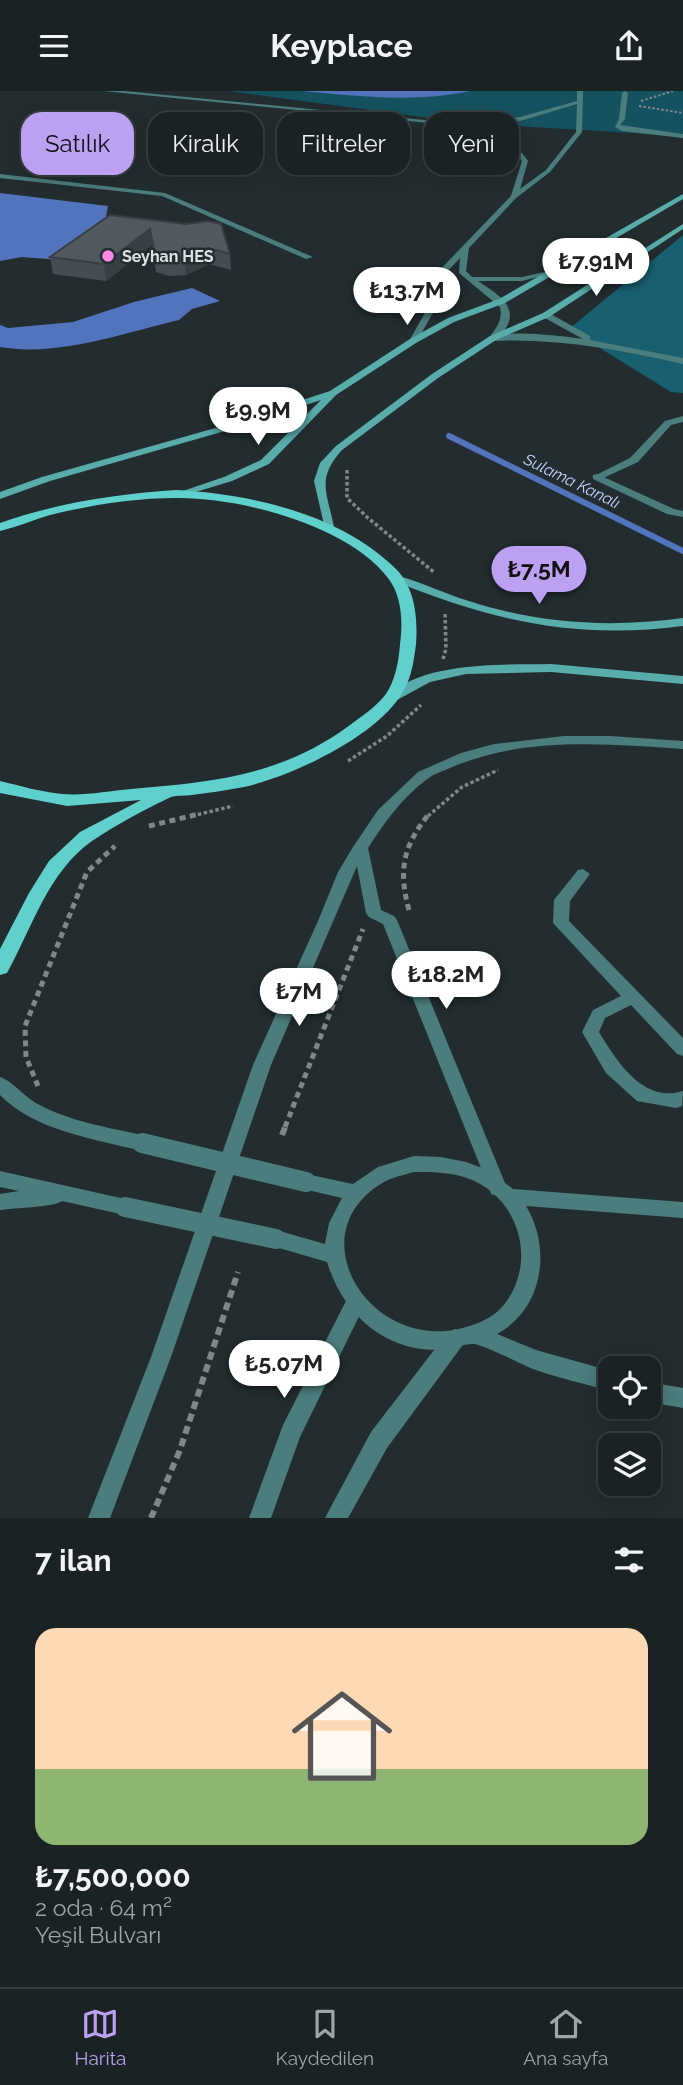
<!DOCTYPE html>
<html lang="tr">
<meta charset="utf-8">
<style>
body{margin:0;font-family:Raleway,sans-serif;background:#272f31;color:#f1f3f6;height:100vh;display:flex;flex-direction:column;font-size:26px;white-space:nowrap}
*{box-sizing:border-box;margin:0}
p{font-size:23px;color:#9fa4a6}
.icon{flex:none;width:38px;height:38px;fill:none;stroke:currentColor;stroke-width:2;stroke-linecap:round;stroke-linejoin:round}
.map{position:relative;height:1427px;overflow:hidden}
.details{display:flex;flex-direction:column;background:#1a2224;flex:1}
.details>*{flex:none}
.banner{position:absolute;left:21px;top:21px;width:642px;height:63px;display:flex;gap:14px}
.buttons{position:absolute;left:598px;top:1265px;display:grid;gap:14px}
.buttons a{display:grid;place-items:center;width:63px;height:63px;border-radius:14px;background:#1a2224;box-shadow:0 4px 18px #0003,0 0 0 2px #383f41;font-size:35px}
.price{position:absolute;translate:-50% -60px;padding:0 16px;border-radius:24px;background:#fff;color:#222;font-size:23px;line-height:46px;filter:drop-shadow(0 2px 4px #0008)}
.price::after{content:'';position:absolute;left:50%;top:42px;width:21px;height:16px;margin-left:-10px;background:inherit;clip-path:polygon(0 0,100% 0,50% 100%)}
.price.on{background:#bca0f2;color:#111}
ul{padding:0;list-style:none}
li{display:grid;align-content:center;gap:14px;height:371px;padding:0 35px}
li+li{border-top:2px solid #383f41}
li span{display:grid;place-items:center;height:217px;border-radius:21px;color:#555}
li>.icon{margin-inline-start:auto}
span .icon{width:126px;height:126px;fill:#fffc;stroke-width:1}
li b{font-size:30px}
h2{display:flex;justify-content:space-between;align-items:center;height:84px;padding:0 35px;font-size:30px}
.tag{padding:0 24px;border-radius:21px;background:#1a2224;box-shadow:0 4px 18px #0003,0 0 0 2px #383f41;font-size:24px;line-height:63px}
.tag.on{background:#bca0f2;color:#111}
header{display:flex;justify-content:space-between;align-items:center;height:91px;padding:0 35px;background:#1a2224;font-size:32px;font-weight:700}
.dock{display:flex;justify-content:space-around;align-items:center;height:98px;border-top:2px solid #383f41;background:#1a2224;font-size:19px;color:#9fa4a6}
.dock a{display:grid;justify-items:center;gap:4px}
.dock .on{color:#bca0f2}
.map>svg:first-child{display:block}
.green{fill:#145260}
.forest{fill:#186070}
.water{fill:#5274bd}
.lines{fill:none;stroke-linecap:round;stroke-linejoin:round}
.stream{stroke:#5274bd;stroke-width:6}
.path-far3{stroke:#7f878a;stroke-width:2;stroke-dasharray:2.5 2;stroke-linecap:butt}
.path-far2{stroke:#7f878a;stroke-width:3.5;stroke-dasharray:3.5 2.5;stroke-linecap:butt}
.path-far1{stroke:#7f878a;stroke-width:5;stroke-dasharray:6 4.5;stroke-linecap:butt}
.path{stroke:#7f878a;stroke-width:6;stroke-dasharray:8 5;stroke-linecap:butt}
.service{fill:#4b7d7c;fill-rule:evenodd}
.minor{fill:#4b7d7c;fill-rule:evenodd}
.secondary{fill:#58acaa;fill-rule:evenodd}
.primary{fill:#60d0cd;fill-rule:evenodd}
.service-bridge{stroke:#4b7d7c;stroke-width:20}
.wall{fill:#454d52}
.shaded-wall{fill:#383e42}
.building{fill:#50595f;stroke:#383e42;stroke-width:2}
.poi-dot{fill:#fb87e6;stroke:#232d30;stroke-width:2.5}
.labels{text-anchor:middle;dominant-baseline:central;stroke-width:5;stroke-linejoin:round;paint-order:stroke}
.far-poi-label{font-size:16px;font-weight:bold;fill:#dde3e5;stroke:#232d30;text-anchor:start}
.far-water-label{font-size:16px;font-style:italic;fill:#c0d5fd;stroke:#232d30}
</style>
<header><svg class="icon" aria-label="menu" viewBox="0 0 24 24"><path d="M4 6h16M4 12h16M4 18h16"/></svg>Keyplace<svg class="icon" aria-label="share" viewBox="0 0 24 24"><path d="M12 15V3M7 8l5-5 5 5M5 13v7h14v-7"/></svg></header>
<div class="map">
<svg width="683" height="1427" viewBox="0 0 683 1427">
<rect width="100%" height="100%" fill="#232d30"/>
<path class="green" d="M 228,0 L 683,0 L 683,45 L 467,32 Z"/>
<path class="forest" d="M 683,144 L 683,302 L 671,301 L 569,238 Z"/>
<path class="water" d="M 302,0 L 470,0 C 414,12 358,5 302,0 Z
M 0,102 L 108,115 L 104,136 L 61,169 L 22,166 L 0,170 Z
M 192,197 L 220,210 L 192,218 L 179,229 C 123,242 59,266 0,256 L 0,234 L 8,237 L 73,231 L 134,211 Z"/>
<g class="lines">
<path class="stream" d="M 449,345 L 683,460"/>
<path class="path-far3" d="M 641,10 L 673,0
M 639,15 L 683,22"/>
<path class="path-far2" d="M 347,379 L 347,407 L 368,427 L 435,482
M 443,568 L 446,558 L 445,521
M 348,670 L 387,645 L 421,614
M 192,725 L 233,715
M 428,725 L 462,696 L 498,679"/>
<path class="path-far1" d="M 149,735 L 199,723
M 409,819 C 398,779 403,755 429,723
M 38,995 L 26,966 L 25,935 L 87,781 L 115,755
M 285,1036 L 363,838"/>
<path class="path" d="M 282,1044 L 286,1034
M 151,1427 L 180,1359 L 238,1181"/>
<path class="service" d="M 625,0 L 628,2 L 625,28 L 620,34 L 683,43 L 683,47 L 622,40 L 615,36 L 619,28 L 622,2 Z
M 0,83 L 165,102 L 313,166 L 306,168 L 162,105 L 0,87 Z
M 543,222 L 549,222 L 590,245 L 590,249 L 683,267 L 683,273 C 620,259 558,247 493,250 L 489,247 C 505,238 562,245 583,248 L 543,226 Z
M 683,325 L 683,331 L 671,334 L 638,371 L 601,388 L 592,386 L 630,367 L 665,330 Z
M 583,778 L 590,783 L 570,810 L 569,830 L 683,947 L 683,965 L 677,963 L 631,914 L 605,927 L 599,941 C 616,969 643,1013 683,1000 L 682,1015 L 676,1017 L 637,1010 L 606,982 L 582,941 L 593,919 L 621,905 L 553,832 L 554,809 L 578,779 Z
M 0,986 C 13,990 23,1005 36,1012 C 68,1030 106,1036 142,1044 L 148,1047 L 151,1052 L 148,1057 L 142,1060 C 95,1048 35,1040 0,1004 Z
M 414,1065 L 441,1066 L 466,1071 L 488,1079 L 513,1098 L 683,1111 L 683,1127 L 526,1115 C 552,1158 543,1218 497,1243 L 536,1259 L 611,1280 L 611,1300 C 585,1293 558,1287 533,1278 C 521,1273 482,1253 473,1253 C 462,1253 448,1259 436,1259 C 381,1259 342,1220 327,1171 L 269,1154 L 266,1148 L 269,1142 L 276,1139 L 325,1153 L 329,1132 L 342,1107 L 299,1097 L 297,1091 L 299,1085 L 306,1083 L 353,1093 L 378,1076 ZM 414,1081 C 431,1081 450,1081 467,1087 C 521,1106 539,1175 501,1217 C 490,1229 474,1234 459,1238 C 367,1258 297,1141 384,1091 C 393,1086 404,1084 414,1081 Z
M 0,1080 L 125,1108 L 132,1110 L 134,1116 L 132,1122 L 125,1124 L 62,1110 C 56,1116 13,1117 0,1119 L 0,1103 L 19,1100 L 0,1096 Z
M 649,1291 L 683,1297 L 683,1317 L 649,1311 Z"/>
<path class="minor" d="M 103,0 L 124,0 L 466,33 L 468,30 L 520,26 L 577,10 L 577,0 L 583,0 L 582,41 L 550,81 L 516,107 L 469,157 L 466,180 L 472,186 L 522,186 L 549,180 L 553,182 L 522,190 L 478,190 C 492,200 517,212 508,233 C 505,240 499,246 493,250 L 489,247 C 496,237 503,230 500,216 L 459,182 L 460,167 L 443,185 L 434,220 L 416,252 L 410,252 L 409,250 L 426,220 L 435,184 L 511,105 L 522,70 C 504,45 478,39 449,34 ZM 577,13 L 576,41 L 546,79 L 520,98 L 528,70 C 513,48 494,39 469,34 L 520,30 Z
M 597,383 L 674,418 L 683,420 L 683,426 L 667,423 L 593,388 L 593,384 Z
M 564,645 L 610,645 L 683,650 L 683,658 C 606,653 523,645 450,677 C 443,680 433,683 426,689 C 402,707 384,732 368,757 L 381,819 L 394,825 L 397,829 L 507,1097 L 505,1103 L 498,1105 L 491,1103 L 489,1097 L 383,833 L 369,826 L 366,822 L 357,775 L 271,974 L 171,1266 L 110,1427 L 88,1427 L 151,1266 L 253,974 L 318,830 L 338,781 L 353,756 L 378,719 L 418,681 L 461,662 L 494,653 Z
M 356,1202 L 363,1204 L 366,1211 L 300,1346 L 271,1427 L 249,1427 L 283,1334 L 349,1204 Z
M 455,1238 L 462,1241 L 465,1248 L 462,1255 L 387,1357 L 348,1427 L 325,1427 L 371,1341 L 448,1241 Z"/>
<path class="secondary" d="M 683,103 L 683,108 L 505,212 L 454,231 L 416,252 L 336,304 L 269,373 L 232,390 L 179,406 L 174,403 L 224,386 L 261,369 L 321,309 L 225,340 L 50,390 L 0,408 L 0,401 L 42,386 L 219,336 L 330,300 L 410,248 L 448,227 L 499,208 Z
M 683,133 L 683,138 L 549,226 L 496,249 L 438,287 L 342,359 C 316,388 327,401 334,436 L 329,439 L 325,438 L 314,390 L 320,372 L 336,355 L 432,283 L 490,245 L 543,222 Z
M 398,485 C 422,491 445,503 469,510 C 539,533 610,537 683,527 L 683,535 C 577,549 492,530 394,490 L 392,488 Z
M 551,573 L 683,585 L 683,593 L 551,581 L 466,583 L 430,591 L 397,609 L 392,610 L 386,606 C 423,570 502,574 551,573 Z"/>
<path class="primary" d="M 176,399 C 252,403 340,423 396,478 C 415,497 418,527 416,553 C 414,568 412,585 404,599 C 380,644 293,685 244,696 C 227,699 209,702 192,704 C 186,705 176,704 171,706 C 145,718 116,734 92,750 C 48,781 32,837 7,882 L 0,884 L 0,858 L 29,802 L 49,770 L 80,741 L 141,709 L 67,715 L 0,702 L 0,690 C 21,695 41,701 62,703 C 85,705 108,700 131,698 C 213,691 281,685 350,634 C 363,624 381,613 389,598 C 396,585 399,568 400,553 C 403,531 402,505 388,487 C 348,434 239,406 176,407 C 134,407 91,414 50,424 C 33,429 17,436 0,440 L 0,432 C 57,412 116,403 176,399 Z"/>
<path class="service-bridge" d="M 142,1052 L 306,1091
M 125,1116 L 276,1148"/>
</g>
<path class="wall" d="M 110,124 L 230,163 L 231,179 L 209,173 L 186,184 L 169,185 L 156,181 L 152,154 L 106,190 L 53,183 L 50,166 Z"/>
<path class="shaded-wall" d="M 150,138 L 152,154 L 106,190 L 104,173 Z
M 208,157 L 209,173 L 186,184 L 185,167 Z"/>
<path class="building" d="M 110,124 L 186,133 L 208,130 L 221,133 L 230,163 L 208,157 L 185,167 L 168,168 L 155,165 L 150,138 L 104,173 L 50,166 Z"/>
<circle class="poi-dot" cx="108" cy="165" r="7"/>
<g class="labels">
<g class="far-poi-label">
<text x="122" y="165">Seyhan HES</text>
</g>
<g class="far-water-label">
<text transform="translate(572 390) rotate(26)">Sulama Kanalı</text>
</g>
</g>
</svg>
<div class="buttons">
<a><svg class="icon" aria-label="locate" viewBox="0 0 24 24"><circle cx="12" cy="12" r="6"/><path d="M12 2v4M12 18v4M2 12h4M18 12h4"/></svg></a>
<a><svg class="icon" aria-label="layers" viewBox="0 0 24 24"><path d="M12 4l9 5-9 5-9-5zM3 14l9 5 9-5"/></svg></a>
</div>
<b class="price" style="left:596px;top:207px">₺7.91M</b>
<b class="price" style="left:407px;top:236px">₺13.7M</b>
<b class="price" style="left:258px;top:356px">₺9.9M</b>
<b class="price on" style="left:539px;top:515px">₺7.5M</b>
<b class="price" style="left:446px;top:920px">₺18.2M</b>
<b class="price" style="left:299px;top:937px">₺7M</b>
<b class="price" style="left:284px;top:1309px">₺5.07M</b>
<div class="banner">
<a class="tag on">Satılık</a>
<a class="tag">Kiralık</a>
<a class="tag">Filtreler</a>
<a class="tag">Yeni</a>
</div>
</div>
<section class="details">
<h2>7 ilan<svg class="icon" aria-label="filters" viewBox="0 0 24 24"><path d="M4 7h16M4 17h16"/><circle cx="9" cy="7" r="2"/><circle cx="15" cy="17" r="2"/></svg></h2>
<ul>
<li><span style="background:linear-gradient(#ffd9b3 65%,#8fb573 0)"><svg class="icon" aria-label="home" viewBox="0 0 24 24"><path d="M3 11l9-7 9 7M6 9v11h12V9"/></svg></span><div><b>₺7,500,000</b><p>2 oda · 64 m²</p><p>Yeşil Bulvarı</p></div></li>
</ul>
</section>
<nav class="dock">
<a class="on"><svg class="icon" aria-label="map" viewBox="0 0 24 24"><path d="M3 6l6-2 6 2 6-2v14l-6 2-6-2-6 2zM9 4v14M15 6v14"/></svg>Harita</a>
<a><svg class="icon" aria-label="saved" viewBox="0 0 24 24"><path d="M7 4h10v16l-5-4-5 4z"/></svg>Kaydedilen</a>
<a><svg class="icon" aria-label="home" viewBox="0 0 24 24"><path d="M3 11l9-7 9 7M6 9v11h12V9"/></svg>Ana sayfa</a>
</nav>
